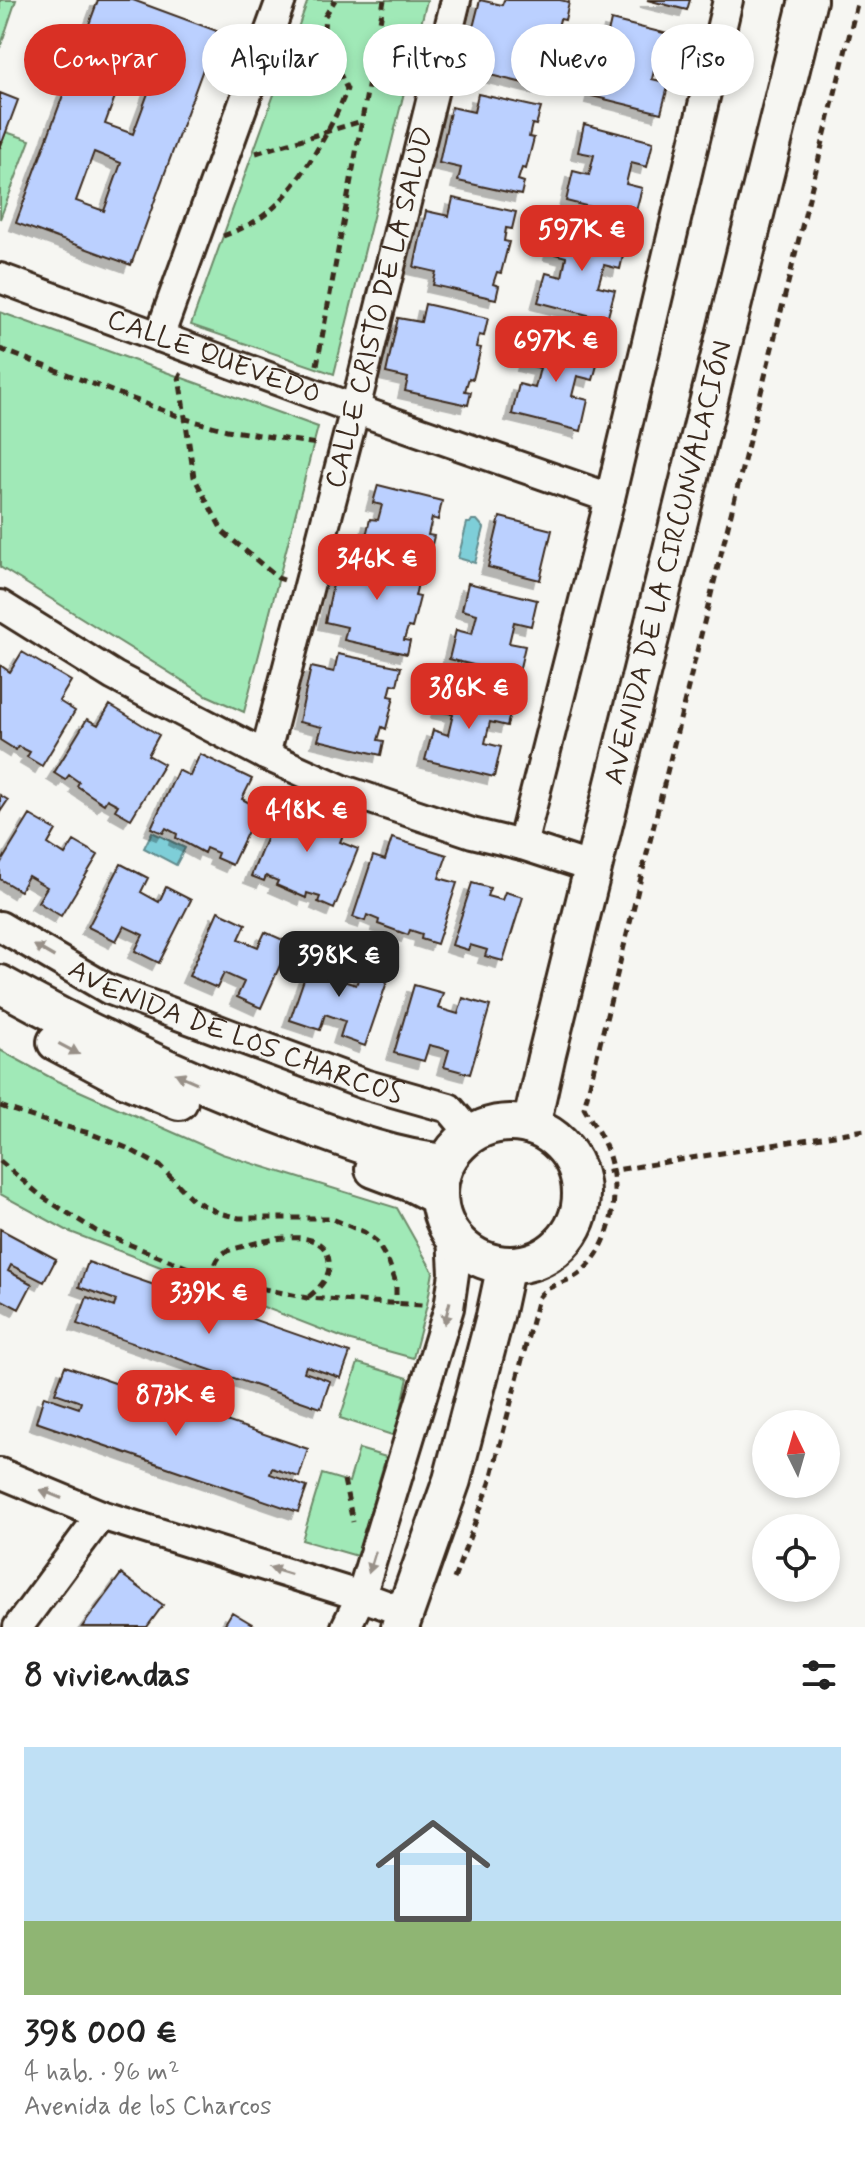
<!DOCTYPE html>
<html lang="es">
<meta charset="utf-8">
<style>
body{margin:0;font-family:Mynerve,sans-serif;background:#f6f6f6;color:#222;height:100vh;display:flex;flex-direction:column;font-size:30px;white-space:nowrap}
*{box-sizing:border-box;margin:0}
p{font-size:26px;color:#767676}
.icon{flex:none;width:44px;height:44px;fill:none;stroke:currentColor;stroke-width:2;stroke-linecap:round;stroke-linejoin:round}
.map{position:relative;height:1627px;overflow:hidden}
.panel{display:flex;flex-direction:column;background:#fff;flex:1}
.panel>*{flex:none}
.top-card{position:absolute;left:24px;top:24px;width:818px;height:72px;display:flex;gap:16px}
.needle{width:52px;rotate:355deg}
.fabs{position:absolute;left:752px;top:1410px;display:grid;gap:16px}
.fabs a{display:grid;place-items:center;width:88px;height:88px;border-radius:50%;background:#fff;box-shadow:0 4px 12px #0003;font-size:40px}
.price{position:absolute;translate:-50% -68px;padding:0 18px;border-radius:16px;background:#d93025;color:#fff;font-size:26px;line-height:52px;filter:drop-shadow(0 2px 4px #0008)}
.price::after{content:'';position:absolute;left:50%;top:48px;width:24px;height:18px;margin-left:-12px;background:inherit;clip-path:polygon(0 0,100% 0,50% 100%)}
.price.current{background:#222;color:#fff}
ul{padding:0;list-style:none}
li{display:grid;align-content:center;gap:16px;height:424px;padding:0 24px}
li+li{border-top:2px solid #e0e0e0}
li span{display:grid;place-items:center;height:248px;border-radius:0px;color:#555}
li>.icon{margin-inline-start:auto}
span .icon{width:144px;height:144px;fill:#fffc;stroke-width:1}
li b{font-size:34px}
h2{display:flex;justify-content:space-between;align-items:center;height:96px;padding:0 24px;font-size:34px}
.pill{padding:0 28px;border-radius:36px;background:#fff;box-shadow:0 4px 12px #0003;font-size:28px;line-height:72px}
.pill.current{background:#d93025;color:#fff}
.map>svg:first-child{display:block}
.green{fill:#a0e9b7;stroke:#6e8a6a;stroke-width:2}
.water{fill:#7eced8;stroke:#638c8e;stroke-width:2}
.building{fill:#bbd0ff;stroke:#3b2a1e;stroke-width:2;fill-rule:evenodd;filter:url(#shadow)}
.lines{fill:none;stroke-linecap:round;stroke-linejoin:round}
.minor-casing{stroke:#3b2a1e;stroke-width:34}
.tertiary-casing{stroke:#3b2a1e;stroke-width:42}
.path{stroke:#3b2a1e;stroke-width:5;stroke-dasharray:8 6;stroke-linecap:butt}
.minor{stroke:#f6f6f2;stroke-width:28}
.tertiary{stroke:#f6f6f2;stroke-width:36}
.oneway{fill:#989088}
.labels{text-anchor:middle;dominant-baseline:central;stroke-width:6;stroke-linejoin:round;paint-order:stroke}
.street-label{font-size:28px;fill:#3b2a1e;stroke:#f6f6f2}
</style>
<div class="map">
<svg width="865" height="1627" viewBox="0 0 865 1627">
<defs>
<filter id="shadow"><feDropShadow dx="-7" dy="7" stdDeviation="0" flood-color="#0004"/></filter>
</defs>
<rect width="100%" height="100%" fill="#f6f6f2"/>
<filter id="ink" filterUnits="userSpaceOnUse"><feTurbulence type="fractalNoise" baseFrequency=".0125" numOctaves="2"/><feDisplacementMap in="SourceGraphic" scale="16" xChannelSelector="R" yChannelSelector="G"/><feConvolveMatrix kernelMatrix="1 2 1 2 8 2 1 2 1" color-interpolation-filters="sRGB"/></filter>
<g filter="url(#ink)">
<path class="green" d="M 0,0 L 16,0 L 0,48 Z
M 308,0 L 427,0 L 334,374 L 191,325 Z
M 6,132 L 30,140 L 0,219 L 0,148 Z
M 0,312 L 318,427 L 244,712 L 204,694 L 0,567 Z
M 0,1050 L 57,1081 L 222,1154 L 397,1208 L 433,1272 L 427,1305 L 413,1358 L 351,1341 L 68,1231 L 0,1194 Z
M 358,1363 L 408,1378 L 395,1436 L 340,1418 Z
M 359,1449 L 386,1457 L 357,1556 L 302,1540 L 322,1474 L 349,1482 Z"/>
<path class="water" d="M 472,520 L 477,520 L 484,528 L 475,563 L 458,558 L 467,523 L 470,523 Z
M 152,832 L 185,848 L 176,865 L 144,848 Z"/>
<path class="building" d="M 98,0 L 133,0 L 217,31 L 131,265 L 16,223 ZM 123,75 L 151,85 L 133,134 L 105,124 ZM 94,152 L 121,163 L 104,211 L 76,201 Z
M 480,0 L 502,5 L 504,0 L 560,0 L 569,2 L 565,20 L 560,19 L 557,31 L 562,32 L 554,63 L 549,62 L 546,74 L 551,76 L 548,89 L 486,74 L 489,61 L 466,55 Z
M 647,0 L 690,0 L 687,10 Z
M 611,20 L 680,37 L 674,63 L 657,59 L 652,79 L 669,83 L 661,113 L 592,96 L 599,67 L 616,71 L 621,51 L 605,46 Z
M 0,93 L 18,100 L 0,148 Z
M 478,94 L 541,108 L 536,125 L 532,124 L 529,137 L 534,138 L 526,169 L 522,168 L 518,180 L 524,182 L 521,195 L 458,181 L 461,168 L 439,163 L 451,107 L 474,112 Z
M 584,124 L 653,142 L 647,167 L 631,163 L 626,184 L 642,188 L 634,218 L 566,201 L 573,171 L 589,175 L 594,155 L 578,152 Z
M 453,198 L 516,212 L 512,229 L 506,228 L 504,241 L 509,242 L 501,273 L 497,272 L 493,284 L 499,286 L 496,299 L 433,285 L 436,272 L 414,267 L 426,211 L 449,216 Z
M 557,226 L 626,243 L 620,269 L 604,265 L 598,286 L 615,290 L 607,320 L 538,302 L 546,273 L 562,277 L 566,257 L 551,253 Z
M 425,304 L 488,318 L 484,336 L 479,335 L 476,347 L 481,348 L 473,379 L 469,378 L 465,391 L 471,392 L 468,405 L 405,391 L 408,378 L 386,373 L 398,318 L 421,322 Z
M 531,337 L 600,354 L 593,380 L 577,376 L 572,396 L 588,400 L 581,431 L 512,414 L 519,384 L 535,388 L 540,368 L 524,364 Z
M 378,485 L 442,501 L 438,520 L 432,518 L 428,535 L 434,536 L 430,553 L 366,536 L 370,519 L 378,520 L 382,505 L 373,503 Z
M 500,517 L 552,530 L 540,580 L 488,567 Z
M 364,553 L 427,567 L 423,584 L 418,583 L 415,596 L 420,597 L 412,628 L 408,627 L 404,640 L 410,641 L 407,654 L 344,640 L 347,627 L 325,622 L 337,566 L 360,571 Z
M 468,583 L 537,600 L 531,626 L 514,622 L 509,643 L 525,646 L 518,676 L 449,659 L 456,630 L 472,634 L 477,614 L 462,610 Z
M 22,652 L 71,681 L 59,701 L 75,711 L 42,766 L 27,757 L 30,752 L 18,746 L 16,750 L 0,740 L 0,665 L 10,672 Z
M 338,654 L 401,667 L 397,685 L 392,684 L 389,696 L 394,697 L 386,729 L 382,727 L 378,740 L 384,741 L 381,755 L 318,740 L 322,727 L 299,722 L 311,667 L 334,672 Z
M 444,684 L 513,701 L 507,726 L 490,722 L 485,743 L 501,747 L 494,777 L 425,760 L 433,730 L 448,735 L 453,714 L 438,711 Z
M 110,705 L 159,735 L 148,755 L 164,764 L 131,819 L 115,810 L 118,805 L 107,799 L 104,804 L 77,786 L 79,782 L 69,775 L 65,780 L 54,773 L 87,719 L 98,725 Z
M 200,754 L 252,779 L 242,799 L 259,808 L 232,865 L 216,858 L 218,853 L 206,848 L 204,853 L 176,838 L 177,834 L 166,828 L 163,833 L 151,828 L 178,770 L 190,776 Z
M 0,795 L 8,800 L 0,812 Z
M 295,800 L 349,821 L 340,842 L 358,849 L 334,909 L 318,902 L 320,897 L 307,893 L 306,898 L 276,885 L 278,881 L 266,876 L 264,881 L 251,876 L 275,817 L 287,822 Z
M 30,815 L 56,830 L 48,844 L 65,855 L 74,841 L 98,855 L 61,916 L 38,902 L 47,887 L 28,876 L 20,891 L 0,879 L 0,864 Z
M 392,838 L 447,855 L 439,878 L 457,883 L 437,944 L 421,939 L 422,934 L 410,930 L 408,935 L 378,924 L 379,920 L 367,915 L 365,921 L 353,917 L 373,856 L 385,860 Z
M 121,864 L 148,878 L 141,892 L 159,902 L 166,887 L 191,900 L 159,963 L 135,951 L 143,935 L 124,926 L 116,941 L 88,927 Z
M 472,883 L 490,888 L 487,896 L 502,900 L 505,892 L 523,897 L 503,961 L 485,956 L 487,950 L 470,945 L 468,950 L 452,945 Z
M 218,911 L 246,924 L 239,939 L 258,947 L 265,932 L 290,943 L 261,1008 L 237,997 L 244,982 L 224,973 L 217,988 L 189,976 Z
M 313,953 L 342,963 L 337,979 L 356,985 L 362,970 L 388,979 L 365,1046 L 340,1037 L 345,1021 L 325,1014 L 320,1030 L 290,1020 Z
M 414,985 L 443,993 L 438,1008 L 458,1014 L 463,998 L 490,1006 L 470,1074 L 444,1067 L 449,1050 L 429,1045 L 424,1061 L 394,1053 Z
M 0,1229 L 56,1259 L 44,1282 L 11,1265 L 8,1271 L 32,1284 L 19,1309 L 0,1299 Z
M 88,1262 L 350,1353 L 341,1378 L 306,1366 L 304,1372 L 330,1381 L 321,1408 L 77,1324 L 87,1297 L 114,1307 L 116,1300 L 79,1287 Z
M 65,1366 L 308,1449 L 299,1477 L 272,1468 L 270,1474 L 307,1487 L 298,1512 L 36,1422 L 44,1396 L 79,1408 L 81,1402 L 55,1393 Z
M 121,1574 L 163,1605 L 147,1627 L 82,1627 Z
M 232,1612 L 257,1627 L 223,1627 Z"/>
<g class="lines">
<defs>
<g id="minor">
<path id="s1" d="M 0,278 L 355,409 L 610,498"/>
<path d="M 159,337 L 281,0"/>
<path d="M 0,605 L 114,676 L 265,755 L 341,789 L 472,833 L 522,845 L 593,868"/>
<path id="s2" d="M 265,755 L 355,409 L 456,0"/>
<path d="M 522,845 L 610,498 L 728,0"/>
<path id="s3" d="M 0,926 L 108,989 L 364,1084 L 449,1108 L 471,1134"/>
<path d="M 0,1473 L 101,1515 L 361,1596 L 407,1613"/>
<path d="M 18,1627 L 101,1515"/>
<path d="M 346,1627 L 361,1596 L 449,1308 L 454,1273 L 452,1236"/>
</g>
<g id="tertiary">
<path d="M 0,984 C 97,1038 195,1084 299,1122 C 347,1140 394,1158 445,1163"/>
<path d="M 56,1042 L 126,1079 L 179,1101"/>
<circle cx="510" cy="1194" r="71"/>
<path id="s4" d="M 531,1126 L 546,1058 L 808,0"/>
<path d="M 374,1169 L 414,1184 L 439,1197"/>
<path d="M 400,1627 L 452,1480 L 495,1316 L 506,1265"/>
</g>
</defs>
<use href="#minor" class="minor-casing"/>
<use href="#tertiary" class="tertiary-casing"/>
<path class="path" d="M 256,153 L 362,121
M 223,236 C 238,230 255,223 267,213 C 296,192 335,123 347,89 L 340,74 L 322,54 L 325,16 L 335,0
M 0,349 L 186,419 L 227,430 L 317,444
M 317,365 L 384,0
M 181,373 L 179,377 L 194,477 L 223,532 L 278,578 L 284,580
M 0,1106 L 45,1121 L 89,1133 L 127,1148 L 160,1166 L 193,1200 L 219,1213 L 239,1218 L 330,1218 L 364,1232 L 376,1241 L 389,1263 L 396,1283 L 396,1304
M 0,1161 L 41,1196 L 96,1231 L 213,1278 L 307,1298 L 423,1305
M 579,1176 L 865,1130
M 213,1278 C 214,1266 216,1257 227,1251 C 251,1244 324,1220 329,1261 C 331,1277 319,1289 307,1298
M 344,1480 L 353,1522
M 454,1579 L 490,1483 L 538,1298 C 548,1283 567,1284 580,1273 C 616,1244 623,1181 603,1141 C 598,1130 590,1119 584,1108 L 858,0"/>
<use href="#minor" class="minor"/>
<use href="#tertiary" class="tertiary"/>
</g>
<defs><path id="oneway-solid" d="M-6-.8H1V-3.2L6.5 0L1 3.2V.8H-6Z" transform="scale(2)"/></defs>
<g class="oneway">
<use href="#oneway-solid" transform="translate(44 951) rotate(-150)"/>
<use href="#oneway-solid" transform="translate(69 1049) rotate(28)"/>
<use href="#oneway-solid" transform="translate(186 1078) rotate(-156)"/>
<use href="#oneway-solid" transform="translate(447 1313) rotate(104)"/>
<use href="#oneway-solid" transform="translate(51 1494) rotate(-158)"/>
<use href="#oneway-solid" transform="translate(372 1562) rotate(107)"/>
<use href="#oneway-solid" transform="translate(280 1571) rotate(-163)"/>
</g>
</g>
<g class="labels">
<g class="street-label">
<text stroke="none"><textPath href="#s2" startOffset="462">CALLE CRISTO DE LA SALUD</textPath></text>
<text stroke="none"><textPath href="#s1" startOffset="228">CALLE QUEVEDO</textPath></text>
<text stroke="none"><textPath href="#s4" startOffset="580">AVENIDA DE LA CIRCUNVALACIÓN</textPath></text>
<text stroke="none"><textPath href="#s3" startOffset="260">AVENIDA DE LOS CHARCOS</textPath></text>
</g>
</g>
</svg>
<div class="fabs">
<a><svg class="needle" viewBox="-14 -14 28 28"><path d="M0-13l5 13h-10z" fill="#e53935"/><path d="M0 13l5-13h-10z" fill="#767676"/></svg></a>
<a><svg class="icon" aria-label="locate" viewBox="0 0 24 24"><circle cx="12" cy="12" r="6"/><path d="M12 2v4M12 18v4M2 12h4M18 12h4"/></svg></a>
</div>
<b class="price" style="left:582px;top:273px">597K €</b>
<b class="price" style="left:556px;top:384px">697K €</b>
<b class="price" style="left:377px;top:602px">346K €</b>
<b class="price" style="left:469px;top:731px">386K €</b>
<b class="price" style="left:307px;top:854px">418K €</b>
<b class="price current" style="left:339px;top:999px">398K €</b>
<b class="price" style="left:209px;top:1336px">339K €</b>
<b class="price" style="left:176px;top:1438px">873K €</b>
<div class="top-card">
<a class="pill current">Comprar</a>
<a class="pill">Alquilar</a>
<a class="pill">Filtros</a>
<a class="pill">Nuevo</a>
<a class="pill">Piso</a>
</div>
</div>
<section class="panel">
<h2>8 viviendas<svg class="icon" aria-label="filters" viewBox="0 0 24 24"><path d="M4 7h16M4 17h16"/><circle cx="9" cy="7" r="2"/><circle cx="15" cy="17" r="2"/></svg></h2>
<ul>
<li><span style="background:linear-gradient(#bfe0f5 70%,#8fb573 0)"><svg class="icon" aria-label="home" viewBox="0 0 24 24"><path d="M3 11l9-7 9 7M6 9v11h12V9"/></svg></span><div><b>398 000 €</b><p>4 hab. · 96 m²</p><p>Avenida de los Charcos</p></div></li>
</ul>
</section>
